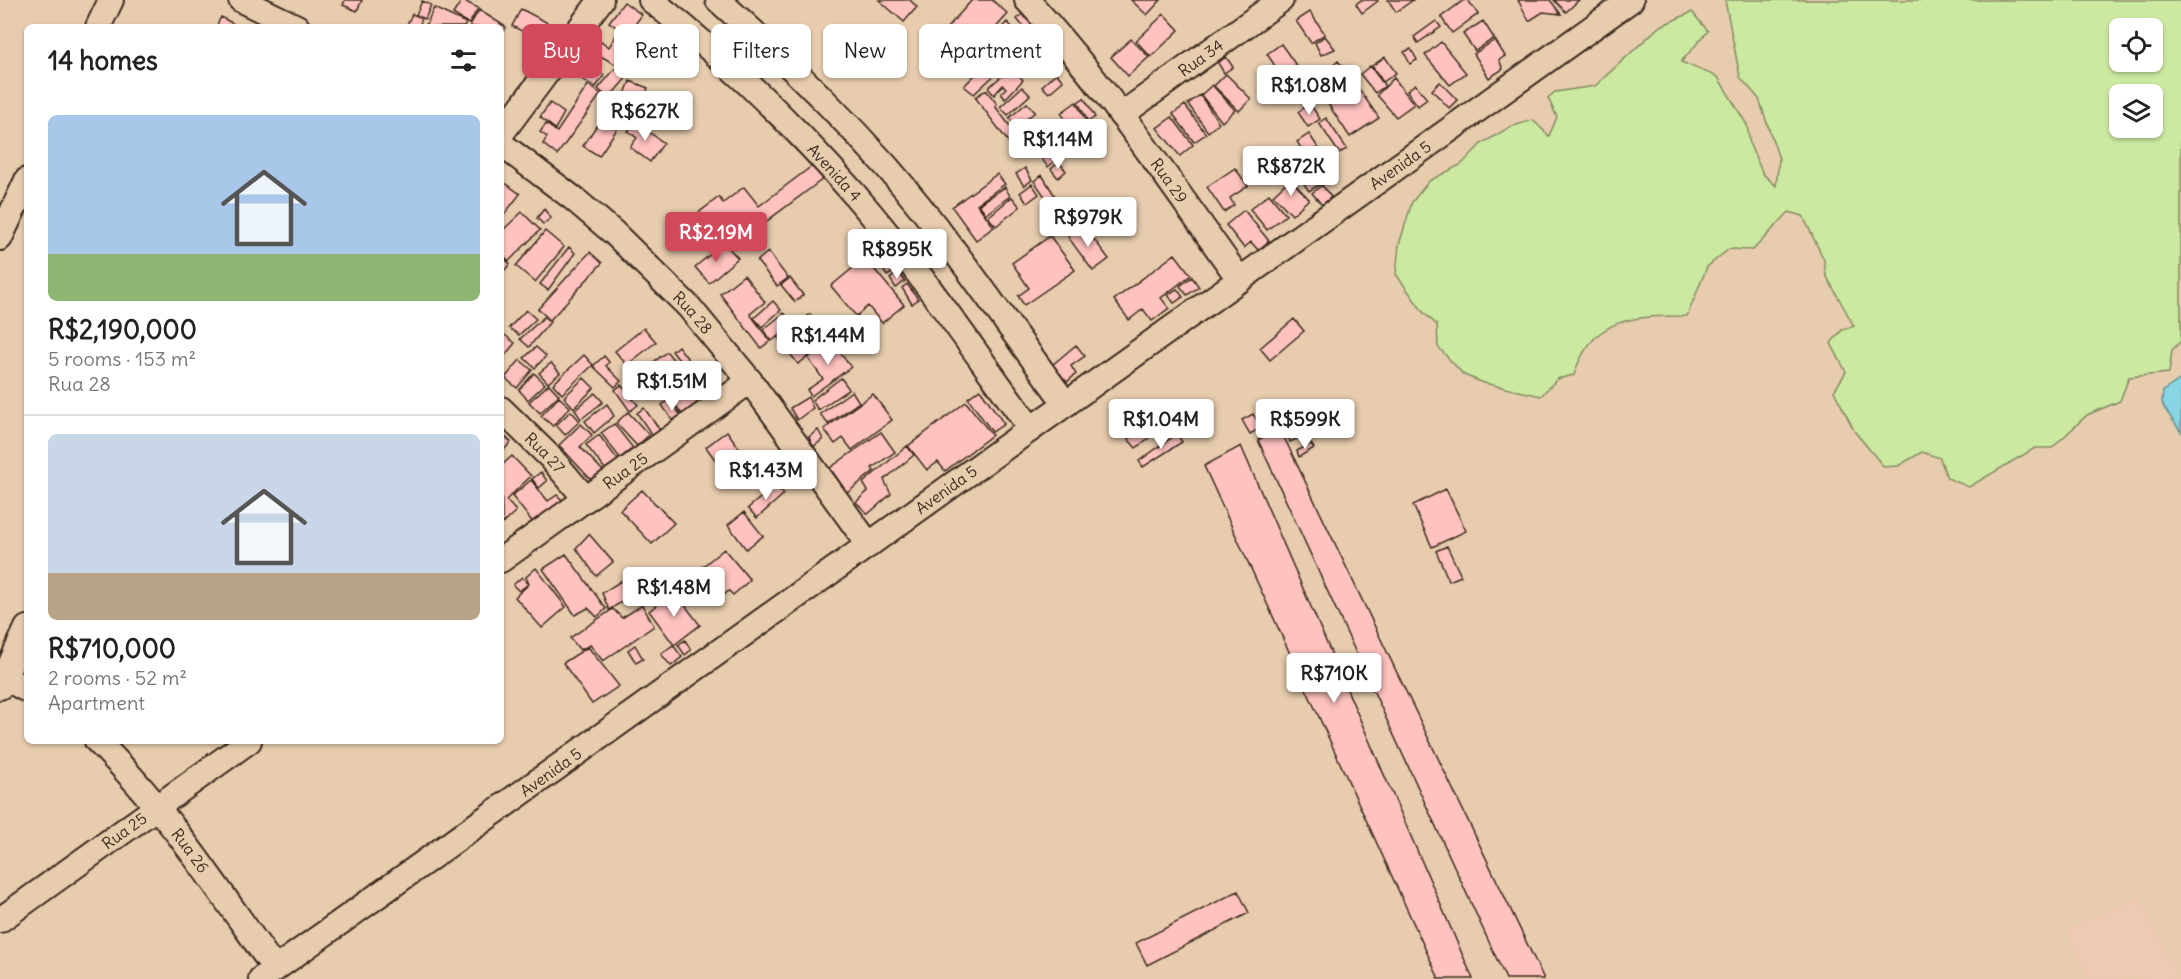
<!DOCTYPE html>
<meta charset="utf-8">
<style>
body{margin:0;font-family:Delius,sans-serif;background:#f2f2f2;color:#222;height:100vh;display:flex;flex-direction:column;font-size:22px;white-space:nowrap}
*{box-sizing:border-box;margin:0}
p{font-size:20px;color:#767676}
.icon{flex:none;width:33px;height:33px;fill:none;stroke:currentColor;stroke-width:2;stroke-linecap:round;stroke-linejoin:round}
.map{position:relative;flex:1;overflow:hidden}
.panel{position:absolute;left:24px;top:24px;width:480px;height:720px;display:flex;flex-direction:column;background:#fff;border-radius:9px;box-shadow:0 2px 4px #0004}
.panel>*{flex:none}
.guide{position:absolute;left:522px;top:24px;width:570px;height:54px;display:flex;gap:12px}
.tools{position:absolute;left:2109px;top:18px;display:grid;gap:12px}
.tools a{display:grid;place-items:center;width:54px;height:54px;border-radius:9px;background:#fff;box-shadow:0 2px 4px #0004;font-size:30px}
.price{position:absolute;translate:-50% -51px;padding:0 14px;border-radius:6px;background:#fff;color:#222;font-size:20px;line-height:39px;filter:drop-shadow(0 2px 3px #0008)}
.price::after{content:'';position:absolute;left:50%;top:36px;width:18px;height:14px;margin-left:-9px;background:inherit;clip-path:polygon(0 0,100% 0,50% 100%)}
.price.current{background:#d1495b;color:#fff}
ul{padding:0;list-style:none}
li{display:grid;align-content:center;gap:12px;height:318px;padding:0 24px}
li+li{border-top:2px solid #e0e0e0}
li span{display:grid;place-items:center;height:186px;border-radius:9px;color:#555}
li>.icon{margin-inline-start:auto}
span .icon{width:108px;height:108px;fill:#fffc;stroke-width:1}
li b{font-size:26px}
h2{display:flex;justify-content:space-between;align-items:center;height:72px;padding:0 24px;font-size:26px}
.chip{padding:0 21px;border-radius:9px;background:#fff;box-shadow:0 2px 4px #0004;font-size:21px;line-height:54px}
.chip.current{background:#d1495b;color:#fff}
.map>svg:first-child{display:block}
.built{fill:#eec9b3}
.green{fill:#cbe9a1;stroke:#838a60;stroke-width:1.5;fill-rule:evenodd}
.water{fill:#87d5e5;stroke:#699195;stroke-width:1.5}
.building{fill:#fec2bf;stroke:#3b2a1e;stroke-width:1.5}
.lines{fill:none;stroke-linecap:round;stroke-linejoin:round}
.minor-casing{stroke:#3b2a1e;stroke-width:28}
.minor{stroke:#e7ccae;stroke-width:24}
.labels{text-anchor:middle;dominant-baseline:central;stroke-width:4.5;stroke-linejoin:round;paint-order:stroke}
.street-label{font-size:16px;fill:#3b2a1e;stroke:#e7ccae}
</style>
<div class="map">
<svg width="2181" height="979" viewBox="0 0 2181 979">
<rect width="100%" height="100%" fill="#e7ccae"/>
<filter id="ink" filterUnits="userSpaceOnUse"><feTurbulence type="fractalNoise" baseFrequency=".0167" numOctaves="2"/><feDisplacementMap in="SourceGraphic" scale="12" xChannelSelector="R" yChannelSelector="G"/><feConvolveMatrix kernelMatrix="1 2 1 2 8 2 1 2 1" color-interpolation-filters="sRGB"/></filter>
<g filter="url(#ink)">
<path class="built" d="M 2140,896 L 2179,979 L 2089,979 L 2066,930 Z"/>
<path class="green" d="M 1725,0 L 2181,0 L 2181,341 L 2172,350 L 2169,373 L 2129,377 L 2120,401 L 2087,415 L 2052,448 L 2035,448 L 1969,487 L 1947,478 L 1940,458 L 1922,452 L 1898,466 L 1884,467 L 1855,432 L 1834,391 L 1846,372 L 1831,343 L 1842,330 L 1854,326 L 1826,275 L 1824,260 L 1803,216 L 1789,212 L 1753,250 L 1729,249 L 1707,267 L 1687,316 C 1634,316 1592,316 1574,375 L 1557,379 L 1541,396 L 1484,383 L 1464,375 L 1438,347 L 1437,325 L 1423,312 L 1396,274 L 1399,245 L 1412,202 L 1429,181 L 1462,164 L 1481,144 L 1510,127 L 1533,120 L 1549,136 L 1557,117 L 1548,98 L 1555,92 L 1595,86 L 1659,27 L 1692,12 L 1708,31 L 1681,62 L 1718,77 L 1747,125 L 1750,145 L 1763,174 L 1776,186 L 1779,159 L 1759,99 L 1740,77 ZM 2120,28 L 2152,28 L 2152,62 L 2120,62 ZM 2120,94 L 2152,94 L 2152,128 L 2120,128 Z"/>
<path class="water" d="M 2181,379 L 2181,432 L 2164,408 L 2162,402 L 2163,391 Z"/>
<path class="building" d="M 345,0 L 362,0 L 357,11 L 343,5 Z
M 462,0 L 478,8 L 469,24 L 453,14 Z
M 879,0 L 910,0 L 917,7 L 904,22 Z
M 972,0 L 992,0 L 1008,14 L 967,60 L 940,36 Z
M 1131,0 L 1161,0 L 1147,15 Z
M 1361,0 L 1377,0 L 1378,1 L 1362,13 L 1356,4 Z
M 1388,0 L 1413,0 L 1396,12 Z
M 1464,0 L 1468,0 L 1478,14 L 1452,33 L 1441,17 Z
M 1518,0 L 1550,0 L 1561,14 L 1543,12 L 1529,21 Z
M 1554,0 L 1579,0 L 1566,12 Z
M 422,1 L 431,5 L 425,19 L 416,15 Z
M 624,2 L 642,15 L 627,35 L 609,22 Z
M 434,8 L 466,23 L 464,27 L 425,27 Z
M 521,9 L 548,23 L 539,40 L 512,26 Z
M 479,10 L 506,27 L 501,36 L 501,27 L 473,27 L 470,25 Z
M 1025,12 L 1043,35 L 1035,41 L 1017,19 Z
M 1310,12 L 1325,34 L 1311,43 L 1296,21 Z
M 412,14 L 422,18 L 419,27 L 406,27 Z
M 1164,14 L 1179,30 L 1151,57 L 1136,41 Z
M 221,17 L 239,27 L 216,27 Z
M 1436,21 L 1441,27 L 1418,43 L 1414,37 Z
M 1483,21 L 1494,38 L 1475,51 L 1463,34 Z
M 1007,22 L 1029,43 L 974,94 L 964,86 L 984,66 L 974,56 Z
M 617,34 L 631,45 L 615,64 L 595,53 L 601,41 L 609,47 Z
M 1325,36 L 1335,49 L 1321,55 L 1315,43 Z
M 934,38 L 943,45 L 937,52 L 928,45 Z
M 1131,39 L 1149,57 L 1128,76 L 1111,57 Z
M 1495,40 L 1505,56 L 1499,60 L 1503,69 L 1489,78 L 1474,54 Z
M 1441,42 L 1466,73 L 1450,85 L 1425,55 Z
M 1281,44 L 1303,75 L 1288,85 L 1267,54 Z
M 1411,49 L 1417,60 L 1410,64 L 1404,52 Z
M 1226,57 L 1233,67 L 1224,73 L 1218,63 Z
M 1385,57 L 1396,73 L 1383,82 L 1372,66 Z
M 623,59 L 634,69 L 609,98 L 598,89 Z
M 1019,61 L 1026,66 L 1017,73 L 1023,80 L 1005,99 L 1001,93 L 1006,88 L 1003,85 L 994,95 L 988,88 Z
M 1338,61 L 1350,75 L 1327,96 L 1315,82 Z
M 590,66 L 604,75 L 596,87 L 583,80 Z
M 1370,66 L 1385,86 L 1375,93 L 1360,74 Z
M 1056,73 L 1063,81 L 1049,93 L 1042,86 Z
M 1226,74 L 1251,99 L 1239,111 L 1214,86 Z
M 1394,78 L 1414,104 L 1396,117 L 1377,95 Z
M 630,81 L 648,88 L 638,114 L 620,107 Z
M 1440,82 L 1457,100 L 1449,108 L 1432,90 Z
M 1415,84 L 1427,99 L 1418,106 L 1407,91 Z
M 588,85 L 601,94 L 557,155 L 543,144 L 547,137 L 540,132 L 546,124 L 557,132 Z
M 1212,85 L 1235,110 L 1222,122 L 1201,95 Z
M 1356,85 L 1379,118 L 1350,137 L 1328,104 Z
M 1022,87 L 1030,95 L 1008,115 L 1000,107 Z
M 986,90 L 997,104 L 995,106 L 1024,145 L 1015,151 L 975,97 Z
M 1200,95 L 1219,123 L 1208,132 L 1188,104 Z
M 1084,98 L 1095,117 L 1088,122 L 1078,102 Z
M 1076,102 L 1092,133 L 1080,142 L 1061,113 Z
M 550,103 L 564,113 L 555,129 L 540,117 Z
M 1027,103 L 1035,112 L 1024,121 L 1033,131 L 1025,137 L 1009,118 Z
M 1310,104 L 1320,119 L 1308,127 L 1298,112 Z
M 1185,105 L 1206,134 L 1194,142 L 1173,114 Z
M 1172,117 L 1193,145 L 1180,156 L 1157,128 Z
M 1326,118 L 1347,149 L 1339,153 L 1319,123 Z
M 601,119 L 617,129 L 599,156 L 583,146 Z
M 635,122 L 664,143 L 650,162 L 630,147 L 637,138 L 628,131 Z
M 1063,127 L 1070,136 L 1063,141 L 1068,149 L 1048,167 L 1034,149 Z
M 1309,134 L 1336,174 L 1309,191 L 1293,168 L 1308,158 L 1297,142 Z
M 1059,162 L 1066,171 L 1058,178 L 1051,169 Z
M 812,166 L 823,179 L 751,233 L 742,221 L 717,240 L 697,214 L 719,197 L 723,203 L 744,187 L 759,206 Z
M 1025,168 L 1032,180 L 1024,186 L 1016,174 Z
M 1235,168 L 1248,186 L 1230,198 L 1234,205 L 1224,212 L 1207,187 Z
M 997,174 L 1005,184 L 977,204 L 994,227 L 976,240 L 952,207 Z
M 1042,175 L 1060,204 L 1053,208 L 1034,181 Z
M 1290,179 L 1309,199 L 1292,215 L 1273,195 Z
M 501,180 L 520,194 L 503,216 L 501,214 Z
M 1032,184 L 1039,194 L 1027,203 L 1020,193 Z
M 1322,185 L 1331,197 L 1322,205 L 1312,193 Z
M 1005,187 L 1010,196 L 986,214 L 979,204 Z
M 1269,194 L 1286,215 L 1267,230 L 1250,209 Z
M 1012,197 L 1020,207 L 996,226 L 988,217 Z
M 544,209 L 551,218 L 543,224 L 537,218 Z
M 1244,210 L 1269,241 L 1258,250 L 1251,242 L 1244,248 L 1226,225 Z
M 522,212 L 540,230 L 509,261 L 501,253 L 501,232 Z
M 1083,225 L 1109,259 L 1093,271 L 1068,237 Z
M 545,231 L 564,247 L 535,282 L 516,266 Z
M 1050,236 L 1075,270 L 1024,305 L 1018,296 L 1029,288 L 1012,263 Z
M 724,243 L 738,258 L 709,283 L 695,267 Z
M 569,247 L 575,253 L 548,290 L 540,284 Z
M 590,252 L 602,263 L 550,320 L 538,309 Z
M 768,252 L 788,278 L 777,286 L 757,261 Z
M 1175,254 L 1191,275 L 1161,298 L 1169,308 L 1152,321 L 1143,309 L 1129,320 L 1114,300 Z
M 501,255 L 510,264 L 501,274 Z
M 865,258 L 904,305 L 882,323 L 868,306 L 856,316 L 831,286 Z
M 889,259 L 897,270 L 887,276 L 881,266 Z
M 898,272 L 905,281 L 896,288 L 890,279 Z
M 744,275 L 765,302 L 750,314 L 770,341 L 761,348 L 720,294 Z
M 1192,277 L 1199,287 L 1187,295 L 1180,286 Z
M 790,278 L 803,295 L 795,302 L 781,285 Z
M 907,284 L 918,299 L 912,304 L 902,288 Z
M 1177,289 L 1183,297 L 1174,303 L 1168,295 Z
M 773,301 L 781,310 L 762,327 L 754,318 Z
M 526,310 L 536,319 L 519,335 L 509,328 Z
M 784,313 L 793,324 L 772,341 L 763,330 Z
M 810,314 L 816,323 L 822,319 L 834,336 L 810,354 L 791,327 Z
M 858,316 L 864,326 L 850,335 L 856,344 L 845,352 L 834,334 Z
M 544,317 L 550,322 L 529,347 L 520,339 Z
M 1294,319 L 1304,331 L 1270,360 L 1260,348 Z
M 644,328 L 656,342 L 627,365 L 615,351 Z
M 788,330 L 809,356 L 798,364 L 778,338 Z
M 501,332 L 515,343 L 501,360 Z
M 831,341 L 851,367 L 811,396 L 807,390 L 823,379 L 808,358 Z
M 1076,345 L 1085,356 L 1071,366 L 1076,374 L 1067,382 L 1052,365 Z
M 678,346 L 694,367 L 688,372 L 672,351 Z
M 536,347 L 546,356 L 535,368 L 524,358 Z
M 667,352 L 683,372 L 657,393 L 640,372 Z
M 584,355 L 593,365 L 562,394 L 553,384 Z
M 604,356 L 609,362 L 606,366 L 621,381 L 615,387 L 593,366 Z
M 520,360 L 532,370 L 517,388 L 505,378 Z
M 551,363 L 560,373 L 548,383 L 539,373 Z
M 696,370 L 715,393 L 707,398 L 690,375 Z
M 534,373 L 545,384 L 528,400 L 519,390 Z
M 688,376 L 706,401 L 684,417 L 666,392 Z
M 584,378 L 594,388 L 574,408 L 564,397 Z
M 841,378 L 849,389 L 818,410 L 812,400 Z
M 549,384 L 559,395 L 540,413 L 529,402 Z
M 621,385 L 638,405 L 630,411 L 615,390 Z
M 980,389 L 1004,424 L 992,432 L 968,398 Z
M 852,391 L 859,402 L 828,424 L 820,414 Z
M 595,393 L 603,402 L 581,419 L 575,410 Z
M 873,394 L 892,420 L 852,450 L 843,438 L 835,444 L 824,429 Z
M 559,397 L 570,407 L 553,426 L 541,416 Z
M 808,397 L 813,408 L 797,420 L 790,408 Z
M 669,400 L 683,418 L 675,424 L 662,405 Z
M 966,402 L 992,435 L 945,471 L 938,462 L 927,470 L 908,446 Z
M 607,404 L 614,416 L 594,433 L 585,421 Z
M 644,408 L 662,433 L 654,438 L 637,413 Z
M 571,411 L 580,421 L 565,435 L 556,425 Z
M 628,412 L 649,435 L 637,446 L 616,423 Z
M 1253,414 L 1261,428 L 1250,434 L 1242,420 Z
M 1161,416 L 1168,423 L 1136,448 L 1128,439 Z
M 581,424 L 592,435 L 580,447 L 604,472 L 593,482 L 559,445 Z
M 614,424 L 633,448 L 620,458 L 601,433 Z
M 1295,427 L 1299,438 L 1290,442 L 1286,430 Z
M 1280,429 L 1544,979 L 1506,979 L 1258,440 Z
M 818,430 L 823,439 L 813,447 L 809,437 Z
M 727,431 L 744,455 L 723,471 L 706,447 Z
M 881,432 L 895,452 L 872,468 L 874,471 L 847,493 L 830,468 Z
M 501,433 L 511,442 L 501,453 Z
M 1177,434 L 1182,442 L 1143,467 L 1139,461 Z
M 599,435 L 618,460 L 605,469 L 586,445 Z
M 1311,444 L 1314,448 L 1299,457 L 1297,451 Z
M 907,446 L 914,455 L 884,480 L 891,494 L 868,514 L 856,502 L 868,491 L 863,483 Z
M 1241,446 L 1473,979 L 1439,979 L 1204,466 Z
M 512,456 L 531,476 L 506,500 L 516,511 L 502,524 L 501,466 Z
M 541,472 L 547,481 L 539,488 L 532,479 Z
M 531,480 L 548,501 L 557,495 L 565,503 L 535,525 L 512,496 Z
M 776,485 L 784,494 L 757,518 L 748,508 Z
M 1446,489 L 1466,531 L 1432,547 L 1413,505 Z
M 642,490 L 674,523 L 652,544 L 620,510 Z
M 744,512 L 763,536 L 746,549 L 728,525 Z
M 589,534 L 613,562 L 596,576 L 576,548 Z
M 1447,546 L 1461,576 L 1449,581 L 1436,551 Z
M 724,549 L 750,580 L 733,595 L 729,591 L 720,598 L 697,571 Z
M 566,554 L 606,609 L 597,617 L 588,608 L 575,615 L 543,569 Z
M 536,568 L 566,607 L 542,628 L 515,597 L 529,584 L 526,577 Z
M 522,577 L 528,584 L 519,591 L 513,585 Z
M 624,579 L 634,594 L 609,610 L 602,593 Z
M 675,592 L 700,625 L 674,645 L 649,611 Z
M 642,605 L 654,626 L 603,661 L 590,645 L 580,650 L 570,638 L 613,609 L 622,618 Z
M 685,640 L 691,650 L 685,655 L 678,645 Z
M 635,645 L 643,659 L 636,663 L 628,650 Z
M 673,645 L 682,657 L 671,666 L 661,654 Z
M 588,647 L 619,686 L 592,704 L 563,663 Z
M 1238,891 L 1249,913 L 1147,965 L 1136,943 Z"/>
<g class="lines">
<defs>
<g id="minor">
<path d="M 241,0 L 297,27"/>
<path id="s1" d="M 651,0 C 725,58 793,124 855,195 C 919,269 974,351 1031,429"/>
<path d="M 718,0 C 778,53 834,108 887,167 C 952,242 1007,325 1066,404"/>
<path id="s2" d="M 1027,0 C 1106,86 1172,185 1240,280"/>
<path d="M 98,27 L 111,0"/>
<path id="s3" d="M 1121,115 L 1281,0"/>
<path d="M 501,134 L 601,0"/>
<path id="s4" d="M 501,144 L 574,199 L 614,233 L 689,307 L 750,381 L 869,545"/>
<path d="M 0,238 L 27,180"/>
<path id="s5" d="M 501,409 L 551,458 L 586,499"/>
<path id="s6" d="M 501,560 L 750,381"/>
<path d="M 0,675 L 27,690"/>
<path d="M 0,687 L 27,628"/>
<path id="s7" d="M 97,741 C 166,808 219,891 275,969"/>
<path id="s8" d="M 0,920 L 249,741"/>
<path id="s9" d="M 261,979 L 1631,0"/>
</g>
</defs>
<use href="#minor" class="minor-casing"/>
<use href="#minor" class="minor"/>
</g>
</g>
<g class="labels">
<g class="street-label">
<text stroke="none"><textPath href="#s3" startOffset="98">Rua 34</textPath></text>
<text stroke="none"><textPath href="#s9" startOffset="1400">Avenida 5</textPath></text>
<text stroke="none"><textPath href="#s1" startOffset="252">Avenida 4</textPath></text>
<text stroke="none"><textPath href="#s2" startOffset="230">Rua 29</textPath></text>
<text stroke="none"><textPath href="#s4" startOffset="256">Rua 28</textPath></text>
<text stroke="none"><textPath href="#s5" startOffset="62">Rua 27</textPath></text>
<text stroke="none"><textPath href="#s6" startOffset="153">Rua 25</textPath></text>
<text stroke="none"><textPath href="#s9" startOffset="842">Avenida 5</textPath></text>
<text stroke="none"><textPath href="#s9" startOffset="356">Avenida 5</textPath></text>
<text stroke="none"><textPath href="#s8" startOffset="153">Rua 25</textPath></text>
<text stroke="none"><textPath href="#s7" startOffset="144">Rua 26</textPath></text>
</g>
</g>
</svg>
<div class="tools">
<a><svg class="icon" aria-label="locate" viewBox="0 0 24 24"><circle cx="12" cy="12" r="6"/><path d="M12 2v4M12 18v4M2 12h4M18 12h4"/></svg></a>
<a><svg class="icon" aria-label="layers" viewBox="0 0 24 24"><path d="M12 4l9 5-9 5-9-5zM3 14l9 5 9-5"/></svg></a>
</div>
<b class="price" style="left:1309px;top:116px">R$1.08M</b>
<b class="price" style="left:645px;top:142px">R$627K</b>
<b class="price" style="left:1058px;top:170px">R$1.14M</b>
<b class="price" style="left:1291px;top:197px">R$872K</b>
<b class="price" style="left:1088px;top:248px">R$979K</b>
<b class="price current" style="left:716px;top:263px">R$2.19M</b>
<b class="price" style="left:897px;top:280px">R$895K</b>
<b class="price" style="left:828px;top:366px">R$1.44M</b>
<b class="price" style="left:672px;top:412px">R$1.51M</b>
<b class="price" style="left:1161px;top:450px">R$1.04M</b>
<b class="price" style="left:1305px;top:450px">R$599K</b>
<b class="price" style="left:766px;top:501px">R$1.43M</b>
<b class="price" style="left:674px;top:618px">R$1.48M</b>
<b class="price" style="left:1334px;top:704px">R$710K</b>
<div class="guide">
<a class="chip current">Buy</a>
<a class="chip">Rent</a>
<a class="chip">Filters</a>
<a class="chip">New</a>
<a class="chip">Apartment</a>
</div>
<section class="panel">
<h2>14 homes<svg class="icon" aria-label="filters" viewBox="0 0 24 24"><path d="M4 7h16M4 17h16"/><circle cx="9" cy="7" r="2"/><circle cx="15" cy="17" r="2"/></svg></h2>
<ul>
<li><span style="background:linear-gradient(#a9c7e8 75%,#8fb573 0)"><svg class="icon" aria-label="home" viewBox="0 0 24 24"><path d="M3 11l9-7 9 7M6 9v11h12V9"/></svg></span><div><b>R$2,190,000</b><p>5 rooms · 153 m²</p><p>Rua 28</p></div></li>
<li><span style="background:linear-gradient(#c9d6e8 75%,#b9a48a 0)"><svg class="icon" aria-label="home" viewBox="0 0 24 24"><path d="M3 11l9-7 9 7M6 9v11h12V9"/></svg></span><div><b>R$710,000</b><p>2 rooms · 52 m²</p><p>Apartment</p></div></li>
</ul>
</section>
</div>
